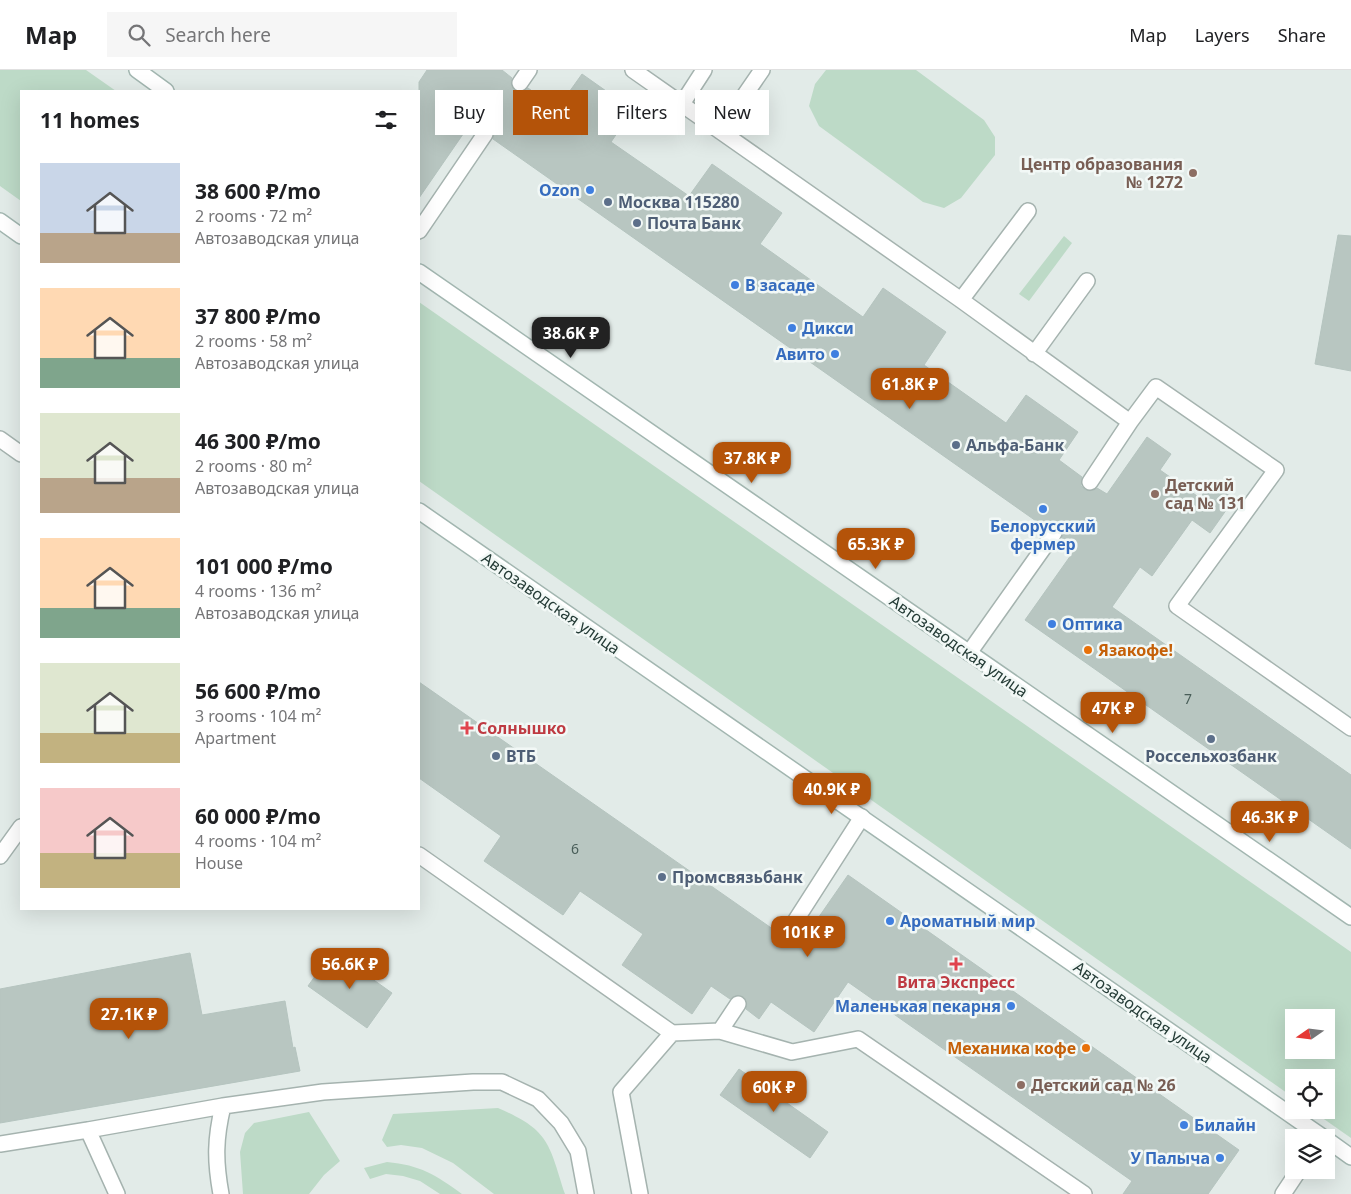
<!DOCTYPE html>
<meta charset="utf-8">
<style>
body{margin:0;font-family:"Noto Sans",sans-serif;background:#f6f6f6;color:#202124;height:100vh;display:flex;flex-direction:column;font-size:19px;white-space:nowrap}
*{box-sizing:border-box;margin:0}
p{font-size:16px;color:#757577}
.icon{flex:none;width:28px;height:28px;fill:none;stroke:currentColor;stroke-width:2;stroke-linecap:round;stroke-linejoin:round}
.map{position:relative;flex:1;overflow:hidden}
.sheet{position:absolute;left:20px;top:20px;width:400px;height:820px;display:flex;flex-direction:column;background:#fff;border-radius:0px;box-shadow:0 5px 20px #0002}
.sheet>*{flex:none}
.guide{position:absolute;left:435px;top:20px;width:475px;height:45px;display:flex;gap:10px}
.needle{width:32px;rotate:256deg}
.tools{position:absolute;left:1285px;top:939px;display:grid;gap:10px}
.tools a{display:grid;place-items:center;width:50px;height:50px;border-radius:0px;background:#fff;box-shadow:0 5px 20px #0002;font-size:25px}
.price{position:absolute;translate:-50% -42px;padding:0 11px;border-radius:10px;background:#b45309;color:#fff;font-size:16px;line-height:32px;filter:drop-shadow(0 1px 2px #0008)}
.price::after{content:'';position:absolute;left:50%;top:30px;width:15px;height:11px;margin-left:-8px;background:inherit;clip-path:polygon(0 0,100% 0,50% 100%)}
.price.current{background:#222;color:#fff}
ul{padding:0;list-style:none}
li{display:flex;align-items:center;gap:15px;height:125px;padding:0 20px}
li span{display:grid;place-items:center;flex:none;width:140px;height:100px;border-radius:0px;color:#555}
li>.icon{margin-inline-start:auto}
span .icon{width:60px;height:60px;fill:#fffc;stroke-width:1}
li b{font-size:21px}
h2{display:flex;justify-content:space-between;align-items:center;height:60px;padding:0 20px;font-size:21px}
.tag{padding:0 18px;border-radius:0px;background:#fff;box-shadow:0 5px 20px #0002;font-size:18px;line-height:45px}
.tag.current{background:#b45309;color:#fff}
header{display:flex;align-items:center;gap:30px;box-sizing:border-box;height:70px;padding:0 25px;background:#fff;border-bottom:1px solid #e0e0e0}
header strong{font-size:24px}
nav{display:flex;gap:28px;margin-inline-start:auto;font-size:18px}
.search{width:350px;height:45px;background:#f6f6f6;display:flex;align-items:center;gap:12px;box-sizing:border-box;padding:0 18px;border-radius:0px;color:#757577;font-size:19px}
.map>svg:first-child{display:block}
.green{fill:#bddac7;fill-rule:evenodd}
.building{fill:#b8c6c1;stroke:#b5c4bf}
.lines{fill:none;stroke-linecap:round;stroke-linejoin:round}
.service-casing{stroke:#a5b3af;stroke-width:18}
.secondary-casing{stroke:#a2b6b0;stroke-width:18}
.service{stroke:#fff;stroke-width:15}
.secondary{stroke:#fff;stroke-width:15}
.education-dot{fill:#8d6e63;stroke:#f2f8f6;stroke-width:2}
.shop-dot{fill:#3f7fe0;stroke:#f2f8f6;stroke-width:2}
.service-dot{fill:#5c6f8a;stroke:#f2f8f6;stroke-width:2}
.food-dot{fill:#e8710a;stroke:#f2f8f6;stroke-width:2}
.health-dot{fill:#e0444e;stroke:#f2f8f6;stroke-width:2}
.labels{text-anchor:middle;dominant-baseline:central;stroke-width:5;stroke-linejoin:round;paint-order:stroke}
.number-label{font-size:14px;fill:#495e59}
.education-label{font-size:16px;font-weight:bold;fill:#785e54;stroke:#f2f8f6;text-anchor:start}
.shop-label{font-size:16px;font-weight:bold;fill:#366cbe;stroke:#f2f8f6;text-anchor:start}
.service-label{font-size:16px;font-weight:bold;fill:#4e5e75;stroke:#f2f8f6;text-anchor:start}
.street-label{font-size:16px;fill:#243b36;stroke:#f2f8f6}
.food-label{font-size:16px;font-weight:bold;fill:#c56008;stroke:#f2f8f6;text-anchor:start}
.health-label{font-size:16px;font-weight:bold;fill:#be3a42;stroke:#f2f8f6;text-anchor:start}
</style>
<header>
<strong>Map</strong>
<div class="search"><svg class="icon" aria-label="search" viewBox="0 0 24 24"><circle cx="10" cy="10" r="6"/><path d="M15 15l6 6"/></svg>Search here</div>
<nav><a>Map</a><a>Layers</a><a>Share</a></nav>
</header>
<div class="map">
<svg width="1351" height="1124" viewBox="0 0 1351 1124">
<rect width="100%" height="100%" fill="#e2ebe8"/>
<path class="green" d="M 0,0 L 86,0 L 116,21 L 21,21 L 21,131 L 0,116 Z
M 826,0 L 916,0 L 984,50 L 995,67 L 995,85 L 961,128 L 944,138 L 923,132 L 819,56 L 809,36 L 815,14 Z
M 1064,166 L 1072,173 L 1029,231 L 1019,224 Z
M 419,232 L 1351,882 L 1351,1068 L 1311,1040 L 1326,1040 L 1326,1008 L 1294,1008 L 1294,1028 L 419,411 ZM 1294,948 L 1326,948 L 1326,980 L 1294,980 Z
M 498,1038 C 550,1060 549,1074 565,1124 L 494,1124 L 453,1093 L 422,1078 L 401,1075 L 387,1077 L 382,1070 L 393,1044 Z
M 309,1042 L 340,1091 L 324,1105 L 309,1124 L 243,1124 L 240,1082 L 245,1063 L 254,1053 Z
M 387,1092 C 420,1095 436,1105 462,1124 L 440,1124 L 420,1111 L 403,1106 L 386,1104 L 370,1109 L 364,1098 Z"/>
<path class="building" d="M 427,0 L 502,0 L 512,8 L 511,13 L 514,20 L 520,22 L 528,18 L 557,39 L 582,4 L 633,40 L 611,72 L 689,126 L 712,94 L 782,143 L 760,174 L 863,247 L 883,218 L 946,262 L 924,295 L 1006,353 L 1026,325 L 1078,362 L 1059,390 L 1082,407 L 1081,416 L 1085,420 L 1090,421 L 1097,418 L 1107,424 L 1147,367 L 1171,384 L 1160,400 L 1200,428 L 1211,413 L 1234,429 L 1210,463 L 1192,450 L 1152,506 L 1140,497 L 1112,537 L 1351,705 L 1351,779 L 1025,550 L 1076,478 L 1062,469 L 1063,463 L 1060,456 L 1054,454 L 1046,458 L 493,69 L 494,64 L 491,57 L 485,55 L 477,58 L 470,54 L 419,128 L 419,12 Z
M 1338,165 L 1351,166 L 1351,301 L 1315,294 Z
M 419,612 L 777,862 L 776,871 L 780,875 L 789,876 L 793,872 L 798,877 L 848,805 L 1239,1080 L 1208,1124 L 1123,1124 L 1132,1111 L 848,912 L 814,962 L 771,932 L 759,949 L 746,939 L 747,934 L 744,927 L 738,925 L 730,929 L 711,916 L 692,944 L 622,895 L 643,864 L 580,821 L 563,845 L 484,791 L 501,766 L 419,708 Z
M 333,881 L 392,923 L 367,958 L 308,916 Z
M 190,883 L 202,945 L 285,931 L 293,978 L 295,977 L 300,1001 L 0,1053 L 0,919 Z
M 739,999 L 828,1062 L 810,1088 L 720,1025 Z"/>
<g class="lines">
<defs>
<path id="service" d="M 633,0 L 961,230 L 1130,352 L 1090,412
M 520,13 L 529,0
M 682,34 L 704,0
M 720,61 L 762,0
M 419,161 L 485,64
M 961,230 L 1028,141
M 1034,284 L 1087,211
M 1130,352 L 1156,317 L 1276,400 L 1177,536 L 1351,658
M 0,369 L 21,384
M 969,583 L 1054,463
M 419,785 L 672,963
M 0,786 L 21,757
M 785,867 L 862,747
M 720,961 L 792,982 L 858,969 L 1084,1124
M 88,1060 L 223,1036
M 0,1074 L 88,1060 L 117,1124
M 221,1124 C 215,1091 215,1069 223,1036 L 323,1022 L 473,1012 L 502,1012 L 538,1029 L 561,1053 L 578,1081 L 586,1124
M 640,1124 L 621,1022 L 672,963 L 720,961 L 738,934
M 1283,1124 L 1299,1100"/>
<path id="secondary" d="M 137,0 L 166,21
M 0,151 L 21,166
M 419,202 L 1351,847
M 419,441 L 1324,1068
M 1326,1069 L 1351,1087"/>
</defs>
<use href="#service" class="service-casing"/>
<use href="#secondary" class="secondary-casing"/>
<use href="#service" class="service"/>
<use href="#secondary" class="secondary"/>
</g>
<g class="education-dot">
<circle cx="1193" cy="103" r="5"/>
<circle cx="1155" cy="424" r="5"/>
<circle cx="1021" cy="1015" r="5"/>
</g>
<g class="shop-dot">
<circle cx="590" cy="120" r="5"/>
<circle cx="735" cy="215" r="5"/>
<circle cx="792" cy="258" r="5"/>
<circle cx="835" cy="284" r="5"/>
<circle cx="1043" cy="439" r="5"/>
<circle cx="1052" cy="554" r="5"/>
<circle cx="890" cy="851" r="5"/>
<circle cx="1011" cy="936" r="5"/>
<circle cx="1184" cy="1055" r="5"/>
<circle cx="1220" cy="1088" r="5"/>
</g>
<g class="service-dot">
<circle cx="608" cy="132" r="5"/>
<circle cx="637" cy="153" r="5"/>
<circle cx="956" cy="375" r="5"/>
<circle cx="1211" cy="669" r="5"/>
<circle cx="496" cy="686" r="5"/>
<circle cx="662" cy="807" r="5"/>
</g>
<g class="food-dot">
<circle cx="1088" cy="580" r="5"/>
<circle cx="1086" cy="978" r="5"/>
</g>
<g class="health-dot">
<path d="M464.5 650.5h5v5h5v5h-5v5h-5v-5h-5v-5h5z"/>
<path d="M953.5 886.5h5v5h5v5h-5v5h-5v-5h-5v-5h5z"/>
</g>
<g class="labels">
<g class="number-label">
<text x="1188" y="628">7</text>
<text x="575" y="778">6</text>
</g>
<g class="education-label">
<text x="1183" y="94" text-anchor="end">Центр образования<tspan x="1183" dy="18">№ 1272</tspan></text>
<text x="1165" y="415">Детский<tspan x="1165" dy="18">сад № 131</tspan></text>
<text x="1031" y="1015">Детский сад № 26</text>
</g>
<g class="shop-label">
<text x="580" y="120" text-anchor="end">Ozon</text>
<text x="745" y="215">В засаде</text>
<text x="802" y="258">Дикси</text>
<text x="825" y="284" text-anchor="end">Авито</text>
<text x="1043" y="456" text-anchor="middle">Белорусский<tspan x="1043" dy="18">фермер</tspan></text>
<text x="1062" y="554">Оптика</text>
<text x="900" y="851">Ароматный мир</text>
<text x="1001" y="936" text-anchor="end">Маленькая пекарня</text>
<text x="1194" y="1055">Билайн</text>
<text x="1210" y="1088" text-anchor="end">У Палыча</text>
</g>
<g class="service-label">
<text x="618" y="132">Москва 115280</text>
<text x="647" y="153">Почта Банк</text>
<text x="966" y="375">Альфа-Банк</text>
<text x="506" y="686">ВТБ</text>
<text x="1211" y="686" text-anchor="middle">Россельхозбанк</text>
<text x="672" y="807">Промсвязьбанк</text>
</g>
<g class="street-label">
<text transform="translate(551 533) rotate(35)">Автозаводская улица</text>
<text transform="translate(959 576) rotate(35)">Автозаводская улица</text>
<text transform="translate(1143 942) rotate(35)">Автозаводская улица</text>
</g>
<g class="food-label">
<text x="1098" y="580">Язакофе!</text>
<text x="1076" y="978" text-anchor="end">Механика кофе</text>
</g>
<g class="health-label">
<text x="477" y="658">Солнышко</text>
<text x="956" y="912" text-anchor="middle">Вита Экспресс</text>
</g>
</g>
</svg>
<div class="tools">
<a><svg class="needle" viewBox="-14 -14 28 28"><path d="M0-13l5 13h-10z" fill="#e53935"/><path d="M0 13l5-13h-10z" fill="#757577"/></svg></a>
<a><svg class="icon" aria-label="locate" viewBox="0 0 24 24"><circle cx="12" cy="12" r="6"/><path d="M12 2v4M12 18v4M2 12h4M18 12h4"/></svg></a>
<a><svg class="icon" aria-label="layers" viewBox="0 0 24 24"><path d="M12 4l9 5-9 5-9-5zM3 14l9 5 9-5"/></svg></a>
</div>
<b class="price current" style="left:571px;top:289px">38.6K ₽</b>
<b class="price" style="left:910px;top:340px">61.8K ₽</b>
<b class="price" style="left:752px;top:414px">37.8K ₽</b>
<b class="price" style="left:876px;top:500px">65.3K ₽</b>
<b class="price" style="left:1113px;top:664px">47K ₽</b>
<b class="price" style="left:832px;top:745px">40.9K ₽</b>
<b class="price" style="left:1270px;top:773px">46.3K ₽</b>
<b class="price" style="left:808px;top:888px">101K ₽</b>
<b class="price" style="left:350px;top:920px">56.6K ₽</b>
<b class="price" style="left:129px;top:970px">27.1K ₽</b>
<b class="price" style="left:774px;top:1043px">60K ₽</b>
<div class="guide">
<a class="tag">Buy</a>
<a class="tag current">Rent</a>
<a class="tag">Filters</a>
<a class="tag">New</a>
</div>
<section class="sheet">
<h2>11 homes<svg class="icon" aria-label="filters" viewBox="0 0 24 24"><path d="M4 7h16M4 17h16"/><circle cx="9" cy="7" r="2"/><circle cx="15" cy="17" r="2"/></svg></h2>
<ul>
<li><span style="background:linear-gradient(#c9d6e8 70%,#b9a48a 0)"><svg class="icon" aria-label="home" viewBox="0 0 24 24"><path d="M3 11l9-7 9 7M6 9v11h12V9"/></svg></span><div><b>38 600 ₽/mo</b><p>2 rooms · 72 m²</p><p>Автозаводская улица</p></div></li>
<li><span style="background:linear-gradient(#ffd9b3 70%,#7fa58c 0)"><svg class="icon" aria-label="home" viewBox="0 0 24 24"><path d="M3 11l9-7 9 7M6 9v11h12V9"/></svg></span><div><b>37 800 ₽/mo</b><p>2 rooms · 58 m²</p><p>Автозаводская улица</p></div></li>
<li><span style="background:linear-gradient(#dfe7d0 65%,#b9a48a 0)"><svg class="icon" aria-label="home" viewBox="0 0 24 24"><path d="M3 11l9-7 9 7M6 9v11h12V9"/></svg></span><div><b>46 300 ₽/mo</b><p>2 rooms · 80 m²</p><p>Автозаводская улица</p></div></li>
<li><span style="background:linear-gradient(#ffd9b3 70%,#7fa58c 0)"><svg class="icon" aria-label="home" viewBox="0 0 24 24"><path d="M3 11l9-7 9 7M6 9v11h12V9"/></svg></span><div><b>101 000 ₽/mo</b><p>4 rooms · 136 m²</p><p>Автозаводская улица</p></div></li>
<li><span style="background:linear-gradient(#dfe7d0 70%,#c2b280 0)"><svg class="icon" aria-label="home" viewBox="0 0 24 24"><path d="M3 11l9-7 9 7M6 9v11h12V9"/></svg></span><div><b>56 600 ₽/mo</b><p>3 rooms · 104 m²</p><p>Apartment</p></div></li>
<li><span style="background:linear-gradient(#f6c9c9 65%,#c2b280 0)"><svg class="icon" aria-label="home" viewBox="0 0 24 24"><path d="M3 11l9-7 9 7M6 9v11h12V9"/></svg></span><div><b>60 000 ₽/mo</b><p>4 rooms · 104 m²</p><p>House</p></div></li>
</ul>
</section>
</div>
